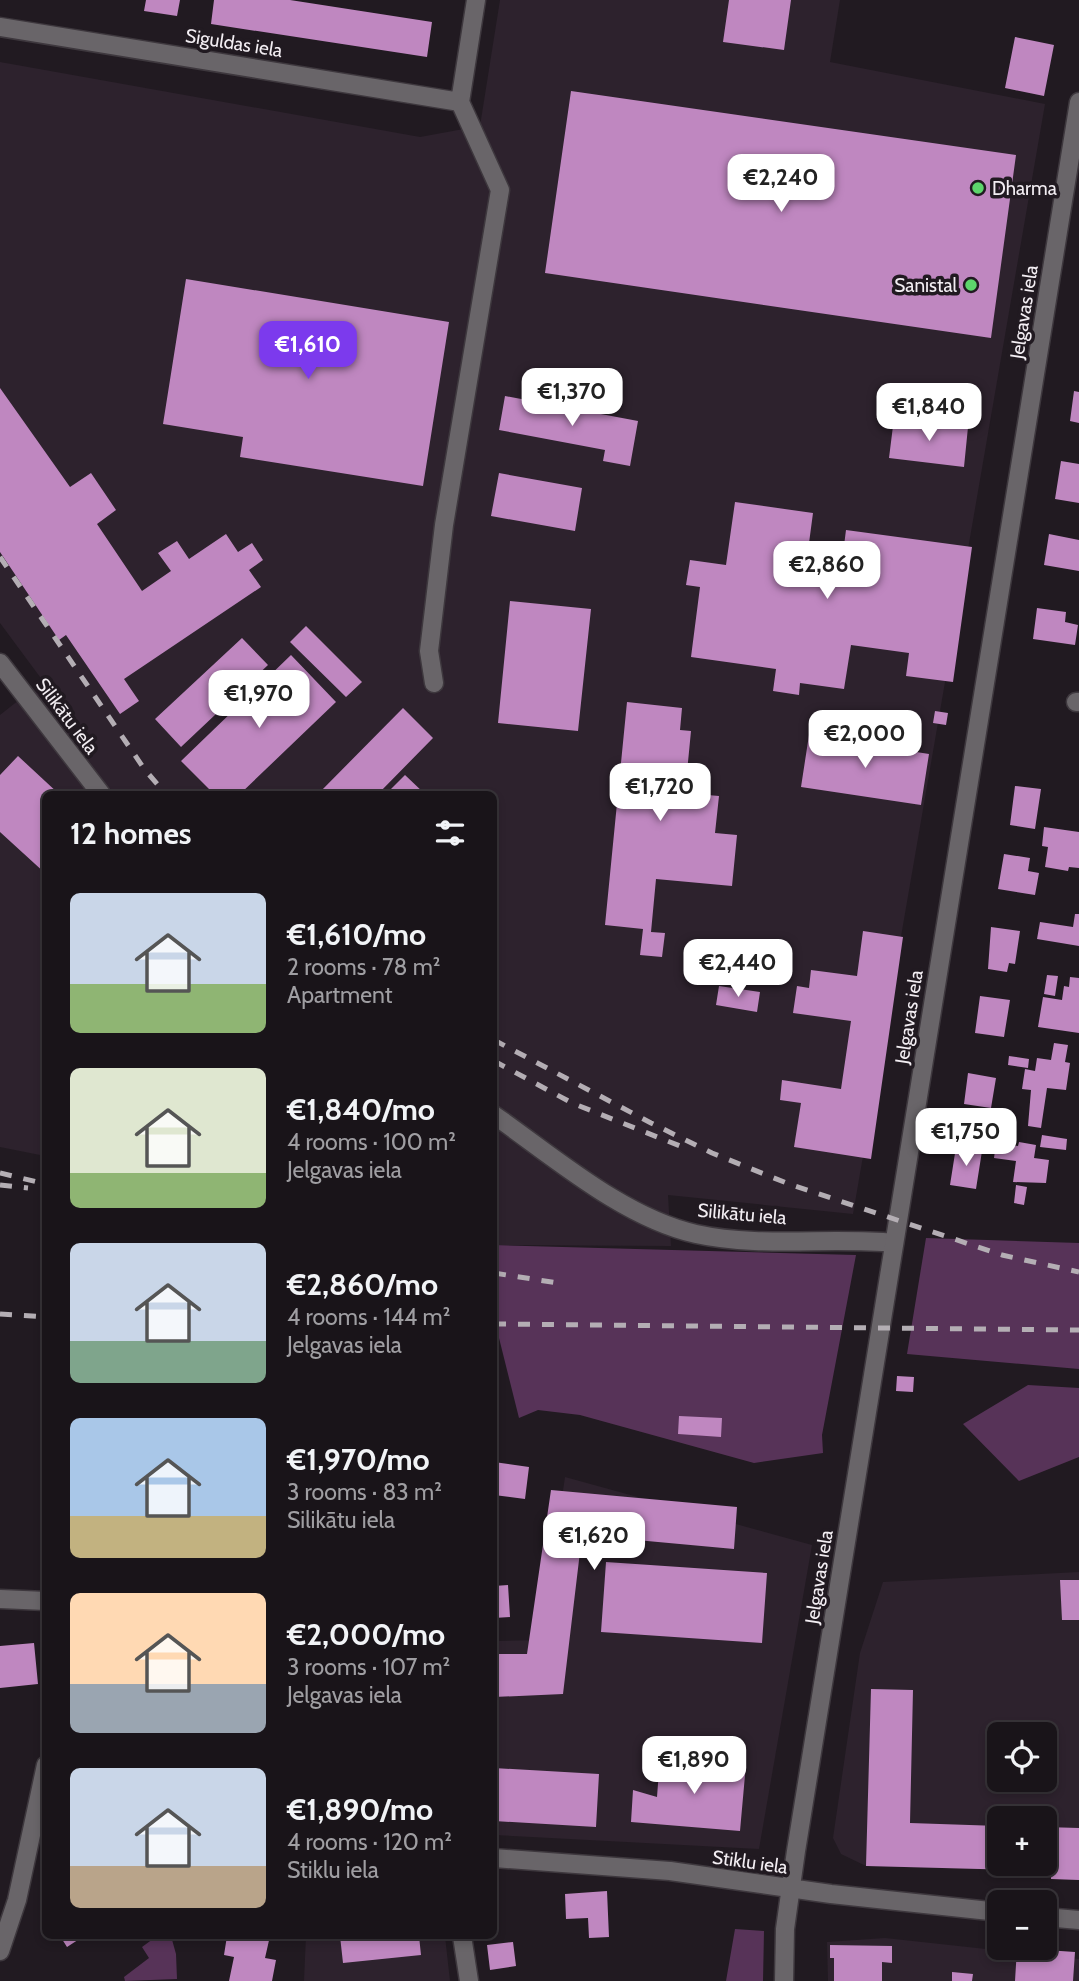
<!DOCTYPE html>
<meta charset="utf-8">
<style>
body{margin:0;font-family:Cabin,sans-serif;background:#262126;color:#f1f3f6;height:100vh;display:flex;flex-direction:column;font-size:26px;white-space:nowrap}
*{box-sizing:border-box;margin:0}
p{font-size:23px;color:#9f9ea2}
.icon{flex:none;width:38px;height:38px;fill:none;stroke:currentColor;stroke-width:2;stroke-linecap:round;stroke-linejoin:round}
.map{position:relative;flex:1;overflow:hidden}
.side{position:absolute;left:42px;top:791px;width:455px;height:1148px;display:flex;flex-direction:column;background:#191419;border-radius:10px;box-shadow:0 4px 10px #0003,0 0 0 2px #373338}
.side>*{flex:none}
.controls{position:absolute;left:987px;top:1722px;display:grid;gap:14px}
.controls a{display:grid;place-items:center;width:70px;height:70px;border-radius:10px;background:#191419;box-shadow:0 4px 10px #0003,0 0 0 2px #373338;font-size:35px}
.price{position:absolute;translate:-50% -60px;padding:0 16px;border-radius:14px;background:#fff;color:#222;font-size:23px;line-height:46px;filter:drop-shadow(0 2px 4px #0008)}
.price::after{content:'';position:absolute;left:50%;top:42px;width:21px;height:16px;margin-left:-10px;background:inherit;clip-path:polygon(0 0,100% 0,50% 100%)}
.price.selected{background:#7c3aed;color:#fff}
ul{padding:0;list-style:none}
li{display:flex;align-items:center;gap:21px;height:175px;padding:0 28px}
li span{display:grid;place-items:center;flex:none;width:196px;height:140px;border-radius:10px;color:#555}
li>.icon{margin-inline-start:auto}
span .icon{width:84px;height:84px;fill:#fffc;stroke-width:1}
li b{font-size:30px}
h2{display:flex;justify-content:space-between;align-items:center;height:84px;padding:0 28px;font-size:30px}
.map>svg:first-child{display:block}
.built{fill:#2d222d;fill-rule:evenodd}
.green{fill:#573358}
.building{fill:#bf87c0}
.lines{fill:none;stroke-linecap:round;stroke-linejoin:round}
.minor-casing{stroke:#3e383e;stroke-width:21}
.tertiary-casing{stroke:#3e383e;stroke-width:21}
.minor{stroke:#696569;stroke-width:18}
.tertiary{stroke:#696569;stroke-width:18}
.rail{stroke:#b4aeb4;stroke-width:5;stroke-dasharray:12 12;stroke-linecap:butt}
.poi-dot{fill:#5dd56c;stroke:#211a21;stroke-width:2.5}
.labels{text-anchor:middle;dominant-baseline:central;stroke-width:7;stroke-linejoin:round;paint-order:stroke}
.street-label{font-size:19px;fill:#f3eef3;stroke:#211a21}
.poi-label{font-size:19px;fill:#f3eef3;stroke:#211a21;text-anchor:start}
</style>
<div class="map">
<svg width="1079" height="1981" viewBox="0 0 1079 1981">
<rect width="100%" height="100%" fill="#211a21"/>
<path class="built" d="M 500,0 L 840,0 L 830,62 L 1045,104 L 853,1214 L 668,1195 L 671,1246 L 494,1245 L 494,794 L 46,794 L 45,1156 L 0,1147 L 0,715 L 43,681 L 0,623 L 0,62 L 420,137 L 480,126 Z
M 565,1477 L 812,1545 L 759,1849 L 494,1835 L 494,1641 L 541,1640 Z
M 1079,1572 L 1079,1880 L 1051,1879 L 1050,1871 L 866,1866 L 841,1854 L 833,1838 L 860,1653 L 883,1582 ZM 999,1734 L 1045,1734 L 1045,1780 L 999,1780 ZM 999,1818 L 1045,1818 L 1045,1864 L 999,1864 Z
M 306,1936 L 445,1936 L 450,1981 L 304,1981 Z
M 885,1938 L 1079,1959 L 1079,1981 L 828,1981 L 827,1942 Z"/>
<path class="green" d="M 926,1238 L 1079,1243 L 1079,1369 L 907,1354 Z
M 494,1245 L 856,1255 L 822,1435 L 823,1453 L 754,1463 L 580,1415 L 538,1410 L 519,1418 L 494,1318 Z
M 1028,1385 L 1079,1388 L 1079,1457 L 1019,1481 L 963,1424 Z
M 735,1929 L 764,1931 L 763,1981 L 726,1981 Z
M 157,1936 L 171,1936 L 176,1954 L 177,1979 L 125,1981 L 124,1977 L 149,1958 L 142,1947 Z"/>
<path class="building" d="M 146,0 L 180,0 L 177,16 L 144,11 Z
M 214,0 L 290,0 L 432,22 L 427,57 L 211,24 Z
M 729,0 L 791,0 L 784,50 L 723,42 Z
M 1015,37 L 1054,45 L 1044,96 L 1005,88 Z
M 571,91 L 1016,155 L 991,338 L 545,273 Z
M 186,279 L 449,322 L 423,486 L 240,457 L 243,437 L 163,424 Z
M 0,388 L 70,487 L 91,473 L 116,510 L 97,524 L 142,591 L 171,571 L 158,553 L 177,541 L 189,559 L 226,534 L 238,552 L 252,543 L 263,560 L 249,570 L 261,587 L 124,679 L 139,701 L 120,714 L 66,635 L 59,640 L 0,552 Z
M 1074,391 L 1079,392 L 1079,423 L 1070,421 Z
M 505,396 L 638,421 L 630,466 L 603,461 L 605,450 L 499,430 Z
M 894,418 L 968,427 L 964,467 L 889,458 Z
M 1061,461 L 1079,464 L 1079,503 L 1055,499 Z
M 499,473 L 582,488 L 575,531 L 491,516 Z
M 735,502 L 813,513 L 809,543 L 821,545 L 817,573 L 840,577 L 846,530 L 972,547 L 953,682 L 906,676 L 909,653 L 851,645 L 844,689 L 800,683 L 799,695 L 773,691 L 776,669 L 691,657 L 700,587 L 686,585 L 690,560 L 726,565 Z
M 1049,534 L 1079,540 L 1079,571 L 1044,565 Z
M 510,601 L 591,609 L 578,731 L 498,723 Z
M 1037,608 L 1066,612 L 1065,622 L 1078,625 L 1075,645 L 1033,639 Z
M 306,626 L 362,682 L 346,697 L 290,642 Z
M 242,638 L 268,665 L 181,747 L 155,719 Z
M 291,655 L 336,702 L 240,794 L 214,794 L 181,761 Z
M 627,702 L 682,708 L 680,730 L 691,731 L 685,793 L 719,796 L 715,833 L 737,835 L 732,886 L 656,879 L 651,932 L 665,933 L 662,957 L 640,955 L 643,929 L 605,925 Z
M 403,708 L 433,738 L 378,794 L 318,794 Z
M 935,711 L 948,713 L 946,725 L 933,723 Z
M 809,735 L 929,754 L 921,805 L 801,787 Z
M 18,756 L 59,794 L 46,794 L 46,874 L 0,832 L 0,775 Z
M 405,775 L 425,794 L 386,794 Z
M 1015,786 L 1041,789 L 1035,829 L 1010,825 Z
M 1044,827 L 1079,832 L 1079,868 L 1069,867 L 1068,871 L 1045,867 L 1048,847 L 1042,846 Z
M 1004,854 L 1030,858 L 1028,871 L 1039,873 L 1035,895 L 998,889 Z
M 1075,914 L 1079,914 L 1079,946 L 1037,939 L 1040,922 L 1073,927 Z
M 991,927 L 1020,931 L 1015,964 L 1009,963 L 1007,972 L 988,969 Z
M 863,931 L 903,937 L 871,1159 L 794,1147 L 801,1103 L 780,1100 L 782,1080 L 841,1089 L 851,1021 L 793,1013 L 797,986 L 809,988 L 811,970 L 857,976 Z
M 1047,975 L 1058,976 L 1055,996 L 1044,994 Z
M 1070,977 L 1079,978 L 1079,1033 L 1038,1027 L 1043,997 L 1062,1000 L 1064,986 L 1069,987 Z
M 719,986 L 760,992 L 757,1012 L 716,1005 Z
M 980,996 L 1010,1000 L 1004,1037 L 975,1033 Z
M 1054,1043 L 1068,1045 L 1065,1062 L 1070,1063 L 1066,1090 L 1047,1088 L 1041,1128 L 1028,1126 L 1031,1090 L 1022,1089 L 1025,1069 L 1035,1071 L 1037,1058 L 1051,1060 Z
M 1009,1056 L 1029,1059 L 1028,1068 L 1008,1065 Z
M 968,1073 L 996,1078 L 991,1108 L 964,1104 Z
M 1042,1135 L 1067,1139 L 1066,1150 L 1040,1147 Z
M 1019,1142 L 1036,1145 L 1034,1158 L 1049,1160 L 1046,1183 L 1013,1182 L 1016,1161 L 994,1158 L 996,1143 L 1018,1146 Z
M 956,1147 L 982,1151 L 976,1189 L 950,1185 Z
M 1016,1185 L 1027,1187 L 1024,1205 L 1014,1203 Z
M 897,1376 L 914,1377 L 913,1392 L 896,1391 Z
M 679,1416 L 722,1418 L 721,1437 L 678,1434 Z
M 494,1462 L 529,1467 L 525,1499 L 494,1495 Z
M 551,1490 L 737,1507 L 734,1549 L 582,1535 L 563,1694 L 494,1697 L 494,1654 L 527,1654 Z
M 606,1562 L 767,1573 L 762,1643 L 601,1632 Z
M 1060,1580 L 1079,1580 L 1079,1620 L 1062,1620 Z
M 508,1585 L 510,1617 L 494,1618 L 494,1586 Z
M 34,1643 L 38,1684 L 0,1688 L 0,1646 Z
M 871,1689 L 913,1690 L 910,1823 L 999,1826 L 999,1864 L 1045,1864 L 1045,1827 L 1079,1828 L 1079,1880 L 1051,1879 L 1051,1871 L 866,1866 Z
M 660,1757 L 746,1764 L 740,1831 L 631,1822 L 633,1790 L 657,1797 Z
M 494,1768 L 599,1774 L 596,1827 L 494,1821 Z
M 607,1891 L 609,1937 L 589,1938 L 588,1918 L 566,1919 L 565,1894 Z
M 60,1936 L 84,1936 L 67,1947 Z
M 227,1936 L 270,1936 L 265,1958 L 276,1960 L 272,1981 L 229,1981 L 234,1957 L 224,1955 Z
M 340,1936 L 419,1936 L 421,1955 L 343,1963 Z
M 513,1942 L 516,1966 L 490,1970 L 487,1945 Z
M 830,1945 L 892,1946 L 892,1963 L 882,1962 L 882,1981 L 834,1981 L 834,1958 L 830,1958 Z
M 1017,1948 L 1075,1952 L 1073,1981 L 1015,1981 Z
M 952,1972 L 973,1974 L 972,1981 L 952,1981 Z"/>
<g class="lines">
<defs>
<path id="minor" d="M 0,27 L 460,102
M 460,102 L 476,0
M 0,663 L 101,794
M 434,683 L 429,651 L 444,525 L 500,190 L 460,102
M 1076,702 L 1079,702
M 494,1115 C 554,1157 624,1218 696,1234 C 760,1248 828,1237 894,1243
M 462,1936 L 469,1981
M 0,1951 L 17,1900 L 46,1765"/>
<path id="tertiary" d="M 0,1599 L 46,1601
M 494,1858 L 670,1871 L 831,1894 L 999,1912
M 1045,1917 L 1079,1920
M 784,1981 L 785,1929 L 796,1851 L 1079,102"/>
</defs>
<use href="#minor" class="minor-casing"/>
<use href="#tertiary" class="tertiary-casing"/>
<use href="#minor" class="minor"/>
<use href="#tertiary" class="tertiary"/>
<path class="rail" d="M 0,557 L 145,770 L 166,794
M 494,1040 L 651,1123 L 712,1153 L 789,1184 L 1002,1255 L 1079,1272
M 494,1061 L 572,1103 L 680,1146
M 0,1173 L 46,1184
M 0,1185 L 28,1188
M 494,1273 L 558,1283
M 0,1314 L 46,1317
M 494,1324 L 1079,1330"/>
</g>
<g class="poi-dot">
<circle cx="978" cy="188" r="7"/>
<circle cx="971" cy="285" r="7"/>
</g>
<g class="labels">
<g class="street-label">
<text transform="translate(234 43) rotate(9)">Siguldas iela</text>
<text transform="translate(1024 312) rotate(-81)">Jelgavas iela</text>
<text transform="translate(67 716) rotate(53)">Silikātu iela</text>
<text transform="translate(909 1017) rotate(-81)">Jelgavas iela</text>
<text transform="translate(742 1214) rotate(5)">Silikātu iela</text>
<text transform="translate(819 1577) rotate(-81)">Jelgavas iela</text>
<text transform="translate(750 1862) rotate(8)">Stiklu iela</text>
</g>
<g class="poi-label">
<text x="992" y="188">Dharma</text>
<text x="957" y="285" text-anchor="end">Sanistal</text>
</g>
</g>
</svg>
<div class="controls">
<a><svg class="icon" aria-label="locate" viewBox="0 0 24 24"><circle cx="12" cy="12" r="6"/><path d="M12 2v4M12 18v4M2 12h4M18 12h4"/></svg></a>
<a>+</a>
<a>−</a>
</div>
<b class="price" style="left:781px;top:214px">€2,240</b>
<b class="price selected" style="left:308px;top:381px">€1,610</b>
<b class="price" style="left:572px;top:428px">€1,370</b>
<b class="price" style="left:929px;top:443px">€1,840</b>
<b class="price" style="left:827px;top:601px">€2,860</b>
<b class="price" style="left:259px;top:730px">€1,970</b>
<b class="price" style="left:865px;top:770px">€2,000</b>
<b class="price" style="left:660px;top:823px">€1,720</b>
<b class="price" style="left:738px;top:999px">€2,440</b>
<b class="price" style="left:966px;top:1168px">€1,750</b>
<b class="price" style="left:594px;top:1572px">€1,620</b>
<b class="price" style="left:694px;top:1796px">€1,890</b>
<section class="side">
<h2>12 homes<svg class="icon" aria-label="filters" viewBox="0 0 24 24"><path d="M4 7h16M4 17h16"/><circle cx="9" cy="7" r="2"/><circle cx="15" cy="17" r="2"/></svg></h2>
<ul>
<li><span style="background:linear-gradient(#c9d6e8 65%,#8fb573 0)"><svg class="icon" aria-label="home" viewBox="0 0 24 24"><path d="M3 11l9-7 9 7M6 9v11h12V9"/></svg></span><div><b>€1,610/mo</b><p>2 rooms · 78 m²</p><p>Apartment</p></div></li>
<li><span style="background:linear-gradient(#dfe7d0 75%,#8fb573 0)"><svg class="icon" aria-label="home" viewBox="0 0 24 24"><path d="M3 11l9-7 9 7M6 9v11h12V9"/></svg></span><div><b>€1,840/mo</b><p>4 rooms · 100 m²</p><p>Jelgavas iela</p></div></li>
<li><span style="background:linear-gradient(#c9d6e8 70%,#7fa58c 0)"><svg class="icon" aria-label="home" viewBox="0 0 24 24"><path d="M3 11l9-7 9 7M6 9v11h12V9"/></svg></span><div><b>€2,860/mo</b><p>4 rooms · 144 m²</p><p>Jelgavas iela</p></div></li>
<li><span style="background:linear-gradient(#a9c7e8 70%,#c2b280 0)"><svg class="icon" aria-label="home" viewBox="0 0 24 24"><path d="M3 11l9-7 9 7M6 9v11h12V9"/></svg></span><div><b>€1,970/mo</b><p>3 rooms · 83 m²</p><p>Silikātu iela</p></div></li>
<li><span style="background:linear-gradient(#ffd9b3 65%,#9aa5b1 0)"><svg class="icon" aria-label="home" viewBox="0 0 24 24"><path d="M3 11l9-7 9 7M6 9v11h12V9"/></svg></span><div><b>€2,000/mo</b><p>3 rooms · 107 m²</p><p>Jelgavas iela</p></div></li>
<li><span style="background:linear-gradient(#c9d6e8 70%,#b9a48a 0)"><svg class="icon" aria-label="home" viewBox="0 0 24 24"><path d="M3 11l9-7 9 7M6 9v11h12V9"/></svg></span><div><b>€1,890/mo</b><p>4 rooms · 120 m²</p><p>Stiklu iela</p></div></li>
</ul>
</section>
</div>
